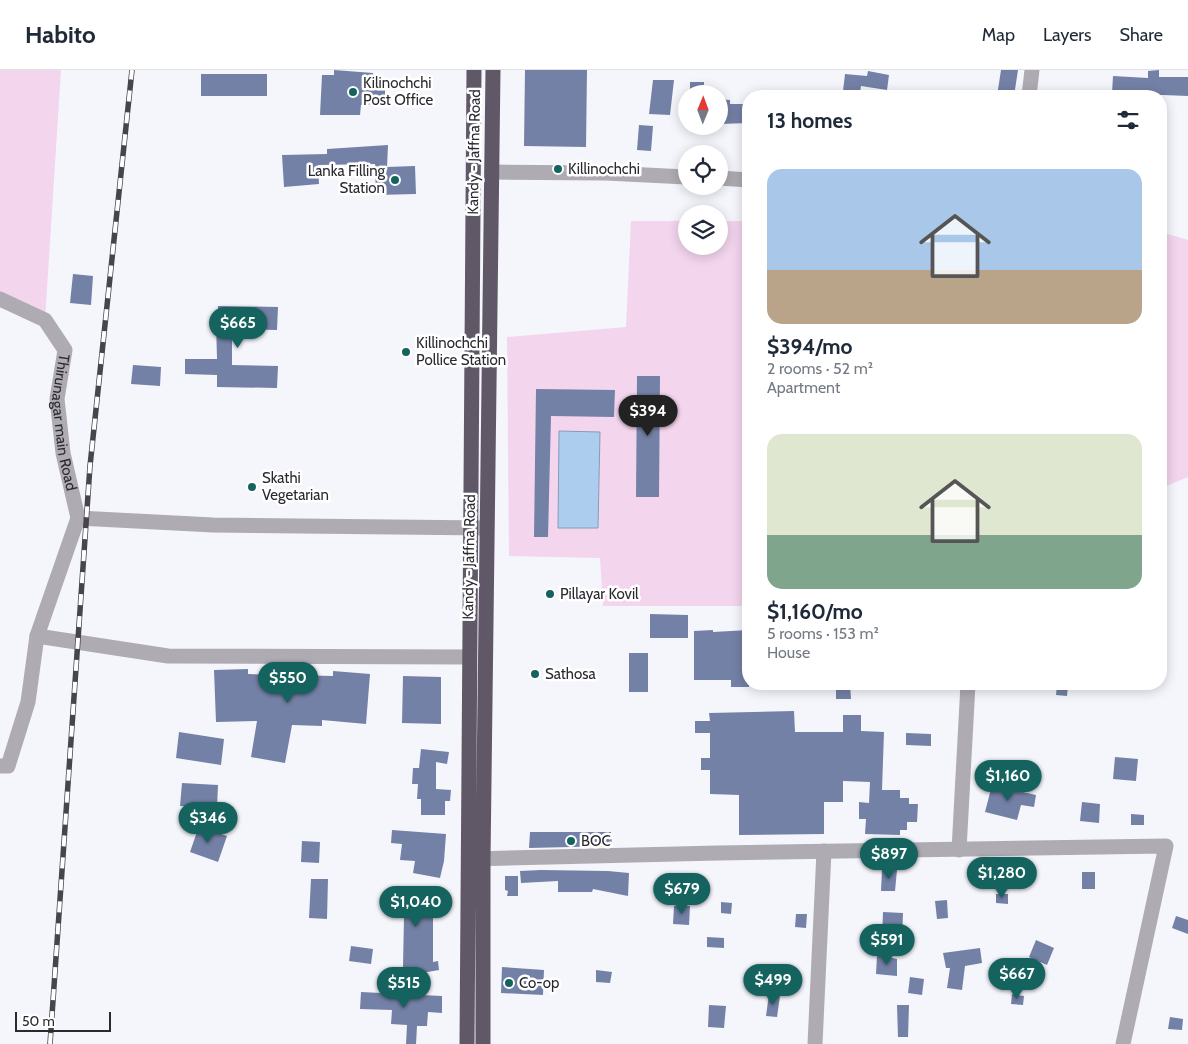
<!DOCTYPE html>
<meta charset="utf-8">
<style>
body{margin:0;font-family:Cabin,sans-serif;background:#f6f6f7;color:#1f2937;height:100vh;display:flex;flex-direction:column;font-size:19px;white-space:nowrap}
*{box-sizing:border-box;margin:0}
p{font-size:16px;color:#747a83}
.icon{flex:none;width:28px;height:28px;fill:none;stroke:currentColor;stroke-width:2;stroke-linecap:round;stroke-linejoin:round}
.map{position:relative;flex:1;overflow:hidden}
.side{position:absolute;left:742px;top:20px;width:425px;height:600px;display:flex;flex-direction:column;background:#fff;border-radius:20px;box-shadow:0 2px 12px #0003}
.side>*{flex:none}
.needle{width:32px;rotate:1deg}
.controls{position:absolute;left:678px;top:15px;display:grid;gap:10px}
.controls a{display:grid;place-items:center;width:50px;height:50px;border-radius:50%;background:#fff;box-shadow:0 2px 12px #0003;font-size:25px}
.scale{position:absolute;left:15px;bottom:12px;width:96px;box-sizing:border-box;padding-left:5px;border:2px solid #2a2930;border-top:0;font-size:14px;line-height:18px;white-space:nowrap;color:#2a2930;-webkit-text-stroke:4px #fff;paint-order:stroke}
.price{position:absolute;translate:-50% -42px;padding:0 11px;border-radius:18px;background:#15635e;color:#fff;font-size:16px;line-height:32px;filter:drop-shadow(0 1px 2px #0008)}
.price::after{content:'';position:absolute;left:50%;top:30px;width:15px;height:11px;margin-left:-8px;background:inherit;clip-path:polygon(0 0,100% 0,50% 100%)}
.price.current{background:#222;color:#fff}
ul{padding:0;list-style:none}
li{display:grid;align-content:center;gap:10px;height:265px;padding:0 25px}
li span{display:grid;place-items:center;height:155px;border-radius:15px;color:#555}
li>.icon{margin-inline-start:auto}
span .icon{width:90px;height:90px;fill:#fffc;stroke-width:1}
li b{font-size:21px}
h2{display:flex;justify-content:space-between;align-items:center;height:60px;padding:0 25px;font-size:21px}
header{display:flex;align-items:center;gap:30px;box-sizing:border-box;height:70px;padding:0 25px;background:#fff;border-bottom:1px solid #e0e1e3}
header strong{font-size:24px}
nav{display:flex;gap:28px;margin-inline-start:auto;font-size:18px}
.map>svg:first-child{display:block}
.green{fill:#f3d5ee}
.water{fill:#adcdee;stroke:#869cb5}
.building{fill:#7481a6}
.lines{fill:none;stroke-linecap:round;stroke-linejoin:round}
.minor{stroke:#afabb2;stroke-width:15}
.highway{stroke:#605866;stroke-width:15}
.rail-casing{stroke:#46454c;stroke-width:5.5}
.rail{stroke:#fff;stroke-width:4;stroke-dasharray:11;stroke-linecap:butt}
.poi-dot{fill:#15635e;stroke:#fff;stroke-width:2}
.labels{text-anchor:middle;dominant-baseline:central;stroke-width:5;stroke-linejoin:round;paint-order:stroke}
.poi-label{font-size:15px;fill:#2a2930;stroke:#fff;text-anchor:start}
.street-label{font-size:15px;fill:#2a2930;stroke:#fff}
</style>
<header>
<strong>Habito</strong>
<nav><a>Map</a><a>Layers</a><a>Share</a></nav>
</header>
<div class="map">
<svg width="1188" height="974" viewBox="0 0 1188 974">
<rect width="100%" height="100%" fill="#f5f5fc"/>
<path class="green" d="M 0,0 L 61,0 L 45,250 L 0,232 Z
M 631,151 L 686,151 L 686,176 L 719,176 L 719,151 L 749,151 L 749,536 L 603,536 L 600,488 L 509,486 L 507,267 L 626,257 Z
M 1161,162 L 1188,170 L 1188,407 L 1161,418 Z"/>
<path class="water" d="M 559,361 L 600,362 L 598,458 L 558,458 Z"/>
<path class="building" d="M 334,0 L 373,3 L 374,12 L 385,12 L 385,33 L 361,35 L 360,45 L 320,45 L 322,5 L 334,5 Z
M 525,0 L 587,0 L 586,77 L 524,76 Z
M 1001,0 L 1018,0 L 1014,26 L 997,26 Z
M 1159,0 L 1159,7 L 1188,7 L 1188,26 L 1112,23 L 1113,6 L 1148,8 L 1148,1 Z
M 868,1 L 889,5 L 887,20 L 861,16 L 860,24 L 843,21 L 845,4 L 867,6 Z
M 201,4 L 267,4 L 267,26 L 201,26 Z
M 653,10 L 674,10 L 670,45 L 649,44 Z
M 690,12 L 704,12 L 704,24 L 690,24 Z
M 719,29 L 730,30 L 730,34 L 749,34 L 749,53 L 719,54 Z
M 639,55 L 653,56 L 651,81 L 637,80 Z
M 388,75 L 387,97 L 415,96 L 416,124 L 376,125 L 375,94 L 318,95 L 319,114 L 284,117 L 282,85 L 327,84 L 327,79 Z
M 73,204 L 93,206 L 91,235 L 70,233 Z
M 218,236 L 278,237 L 277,260 L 232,259 L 232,295 L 278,296 L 277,318 L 217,317 L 217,305 L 185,304 L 185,289 L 217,289 L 216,252 L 218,252 Z
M 133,295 L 161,297 L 160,316 L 131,314 Z
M 637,306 L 660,306 L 659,427 L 636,427 Z
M 536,319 L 615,320 L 614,347 L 551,346 L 548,467 L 534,467 Z
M 650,544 L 688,545 L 688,568 L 650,568 Z
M 713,560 L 713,562 L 749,560 L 749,617 L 731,617 L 731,610 L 694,610 L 694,561 Z
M 629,583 L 648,583 L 648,622 L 629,622 Z
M 248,599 L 248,604 L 333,606 L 333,601 L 370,604 L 366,654 L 322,650 L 322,656 L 292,655 L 285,693 L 251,687 L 257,651 L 216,652 L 214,600 Z
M 403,606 L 441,607 L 441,654 L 402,653 Z
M 836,614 L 850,614 L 851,629 L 836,629 Z
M 1057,615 L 1068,616 L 1067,626 L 1056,625 Z
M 794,641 L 795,662 L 843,662 L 843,645 L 861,645 L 861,661 L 884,662 L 882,720 L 900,720 L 900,728 L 909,728 L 909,734 L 918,734 L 917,752 L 907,752 L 907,760 L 900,760 L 900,765 L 865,764 L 866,749 L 859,749 L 859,732 L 869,733 L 870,712 L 843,711 L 843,732 L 824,732 L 824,764 L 739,765 L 739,725 L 710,724 L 710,700 L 701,700 L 701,688 L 710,688 L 710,663 L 695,663 L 695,651 L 710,651 L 709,643 Z
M 179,662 L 224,669 L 221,695 L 176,688 Z
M 906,663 L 931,664 L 931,676 L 906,675 Z
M 421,679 L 449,682 L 447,694 L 436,692 L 436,719 L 451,720 L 450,731 L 445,731 L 445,745 L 421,745 L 421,729 L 417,729 L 418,714 L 412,714 L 413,698 L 419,698 Z
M 1115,687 L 1138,689 L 1136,711 L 1113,709 Z
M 182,713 L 218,715 L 217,738 L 180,736 Z
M 992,715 L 1036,725 L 1034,737 L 1021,735 L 1017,750 L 985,742 Z
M 1082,732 L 1100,734 L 1099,753 L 1080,751 Z
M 1131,744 L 1144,745 L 1144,755 L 1131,755 Z
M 199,756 L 227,766 L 218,792 L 190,782 Z
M 392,760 L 446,764 L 444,791 L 440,808 L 413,803 L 415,791 L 400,790 L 402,774 L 391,773 Z
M 530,762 L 611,762 L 612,776 L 529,778 Z
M 302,771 L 320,772 L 319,793 L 301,792 Z
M 882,799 L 897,800 L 895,821 L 881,821 Z
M 541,800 L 608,801 L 629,803 L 628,826 L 593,819 L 592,822 L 558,822 L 558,811 L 521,813 L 520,801 Z
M 1082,802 L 1095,802 L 1095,819 L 1082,819 Z
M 505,806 L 518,806 L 518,826 L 507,826 L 508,821 L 505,820 Z
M 311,809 L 328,809 L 327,849 L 309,848 Z
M 389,817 L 414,819 L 413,827 L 447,828 L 446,842 L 433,841 L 433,892 L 438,891 L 439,900 L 405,906 L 403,896 L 404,847 L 387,846 Z
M 996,824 L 1008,824 L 1008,834 L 996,833 Z
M 947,830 L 948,848 L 937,849 L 935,831 Z
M 721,832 L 732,833 L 731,844 L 721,843 Z
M 674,836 L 690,836 L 689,855 L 673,854 Z
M 883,842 L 903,843 L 902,869 L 882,869 Z
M 796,844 L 807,844 L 806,858 L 795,857 Z
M 1176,846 L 1188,850 L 1188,864 L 1172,858 Z
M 707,867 L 724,868 L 724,878 L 707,877 Z
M 1036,870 L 1054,878 L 1047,895 L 1029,887 Z
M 351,876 L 373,879 L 371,894 L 349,891 Z
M 980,878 L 982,893 L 965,896 L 962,920 L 947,918 L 950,898 L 946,898 L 943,883 Z
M 877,885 L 897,889 L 897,906 L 876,904 Z
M 502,897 L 544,900 L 543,925 L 501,923 Z
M 596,900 L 612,902 L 610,913 L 596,912 Z
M 910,907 L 924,909 L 922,925 L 908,923 Z
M 361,922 L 442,926 L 442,943 L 428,942 L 427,956 L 417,956 L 416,974 L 406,974 L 407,955 L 391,954 L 392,940 L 360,939 Z
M 769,924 L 780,926 L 777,947 L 766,946 Z
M 1012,924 L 1024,926 L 1023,935 L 1011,934 Z
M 709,935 L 726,936 L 724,958 L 708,957 Z
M 897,935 L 909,935 L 908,967 L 898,967 Z
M 1170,947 L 1183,949 L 1182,960 L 1168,959 Z"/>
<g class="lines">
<g class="minor">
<path d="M 1029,26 L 1032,0"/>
<path d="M 492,102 L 606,103 L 686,107"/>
<path d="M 719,108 L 749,110"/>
<path id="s1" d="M 0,229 L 45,250 L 65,280 L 57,329 L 63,383 L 78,448"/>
<path d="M 469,587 L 168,586 L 37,566 L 78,448 L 213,455 L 486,458"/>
<path d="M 0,696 L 8,696 L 28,632 L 37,566"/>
<path d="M 959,780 L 968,614"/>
<path d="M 471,789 L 718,783 L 1166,776 L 1123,974"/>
<path d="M 815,974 L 824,781"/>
</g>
<path class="highway" d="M 467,974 L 474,0
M 483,974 L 483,789 L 493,0"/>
<defs>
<path id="rail" d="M 50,974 L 90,396 L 132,0"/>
</defs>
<use href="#rail" class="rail-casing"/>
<use href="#rail" class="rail"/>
</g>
<g class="poi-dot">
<circle cx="353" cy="22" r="5"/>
<circle cx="558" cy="99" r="5"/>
<circle cx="395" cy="110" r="5"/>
<circle cx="406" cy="282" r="5"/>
<circle cx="252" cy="417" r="5"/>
<circle cx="550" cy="524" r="5"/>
<circle cx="535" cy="604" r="5"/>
<circle cx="571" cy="771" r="5"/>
<circle cx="509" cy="913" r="5"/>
</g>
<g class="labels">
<g class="poi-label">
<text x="363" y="13">Kilinochchi<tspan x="363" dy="17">Post Office</tspan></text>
<text x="568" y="99">Killinochchi</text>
<text x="385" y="101" text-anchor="end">Lanka Filling<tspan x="385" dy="17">Station</tspan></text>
<text x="416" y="273">Killinochchi<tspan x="416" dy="17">Pollice Station</tspan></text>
<text x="262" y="408">Skathi<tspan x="262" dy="17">Vegetarian</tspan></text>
<text x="560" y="524">Pillayar Kovil</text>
<text x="545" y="604">Sathosa</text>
<text x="581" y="771">BOC</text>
<text x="519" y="913">Co-op</text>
</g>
<g class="street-label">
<text transform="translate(474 82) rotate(-89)">Kandy - Jaffna Road</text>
<text stroke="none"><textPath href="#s1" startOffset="159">Thirunagar main Road</textPath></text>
<text transform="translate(469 487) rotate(-89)">Kandy - Jaffna Road</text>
</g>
</g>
</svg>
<div class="controls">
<a><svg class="needle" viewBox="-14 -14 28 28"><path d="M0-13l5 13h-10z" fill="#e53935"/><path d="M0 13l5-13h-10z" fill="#747a83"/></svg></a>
<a><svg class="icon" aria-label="locate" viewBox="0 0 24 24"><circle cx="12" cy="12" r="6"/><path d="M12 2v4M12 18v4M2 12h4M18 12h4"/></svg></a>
<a><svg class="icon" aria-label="layers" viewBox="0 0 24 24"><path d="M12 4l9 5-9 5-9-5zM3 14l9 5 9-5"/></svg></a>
</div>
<div class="scale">50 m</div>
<b class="price" style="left:238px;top:279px">$665</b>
<b class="price current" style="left:648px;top:367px">$394</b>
<b class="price" style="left:288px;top:634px">$550</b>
<b class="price" style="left:1008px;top:732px">$1,160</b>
<b class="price" style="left:208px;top:774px">$346</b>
<b class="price" style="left:889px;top:810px">$897</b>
<b class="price" style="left:1002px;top:829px">$1,280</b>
<b class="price" style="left:682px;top:845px">$679</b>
<b class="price" style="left:416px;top:858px">$1,040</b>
<b class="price" style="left:887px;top:896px">$591</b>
<b class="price" style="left:1017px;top:930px">$667</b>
<b class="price" style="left:773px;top:936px">$499</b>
<b class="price" style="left:404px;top:939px">$515</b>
<section class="side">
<h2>13 homes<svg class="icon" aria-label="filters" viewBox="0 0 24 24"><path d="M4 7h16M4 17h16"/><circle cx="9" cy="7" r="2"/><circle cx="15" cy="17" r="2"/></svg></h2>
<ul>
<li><span style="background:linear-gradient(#a9c7e8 65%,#b9a48a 0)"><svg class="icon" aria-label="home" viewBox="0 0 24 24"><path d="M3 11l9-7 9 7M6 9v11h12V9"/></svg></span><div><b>$394/mo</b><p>2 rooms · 52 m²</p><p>Apartment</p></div></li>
<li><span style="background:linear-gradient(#dfe7d0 65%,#7fa58c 0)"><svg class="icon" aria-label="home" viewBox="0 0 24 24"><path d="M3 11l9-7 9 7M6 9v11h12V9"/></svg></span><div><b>$1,160/mo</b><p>5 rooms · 153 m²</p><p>House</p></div></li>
</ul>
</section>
</div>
